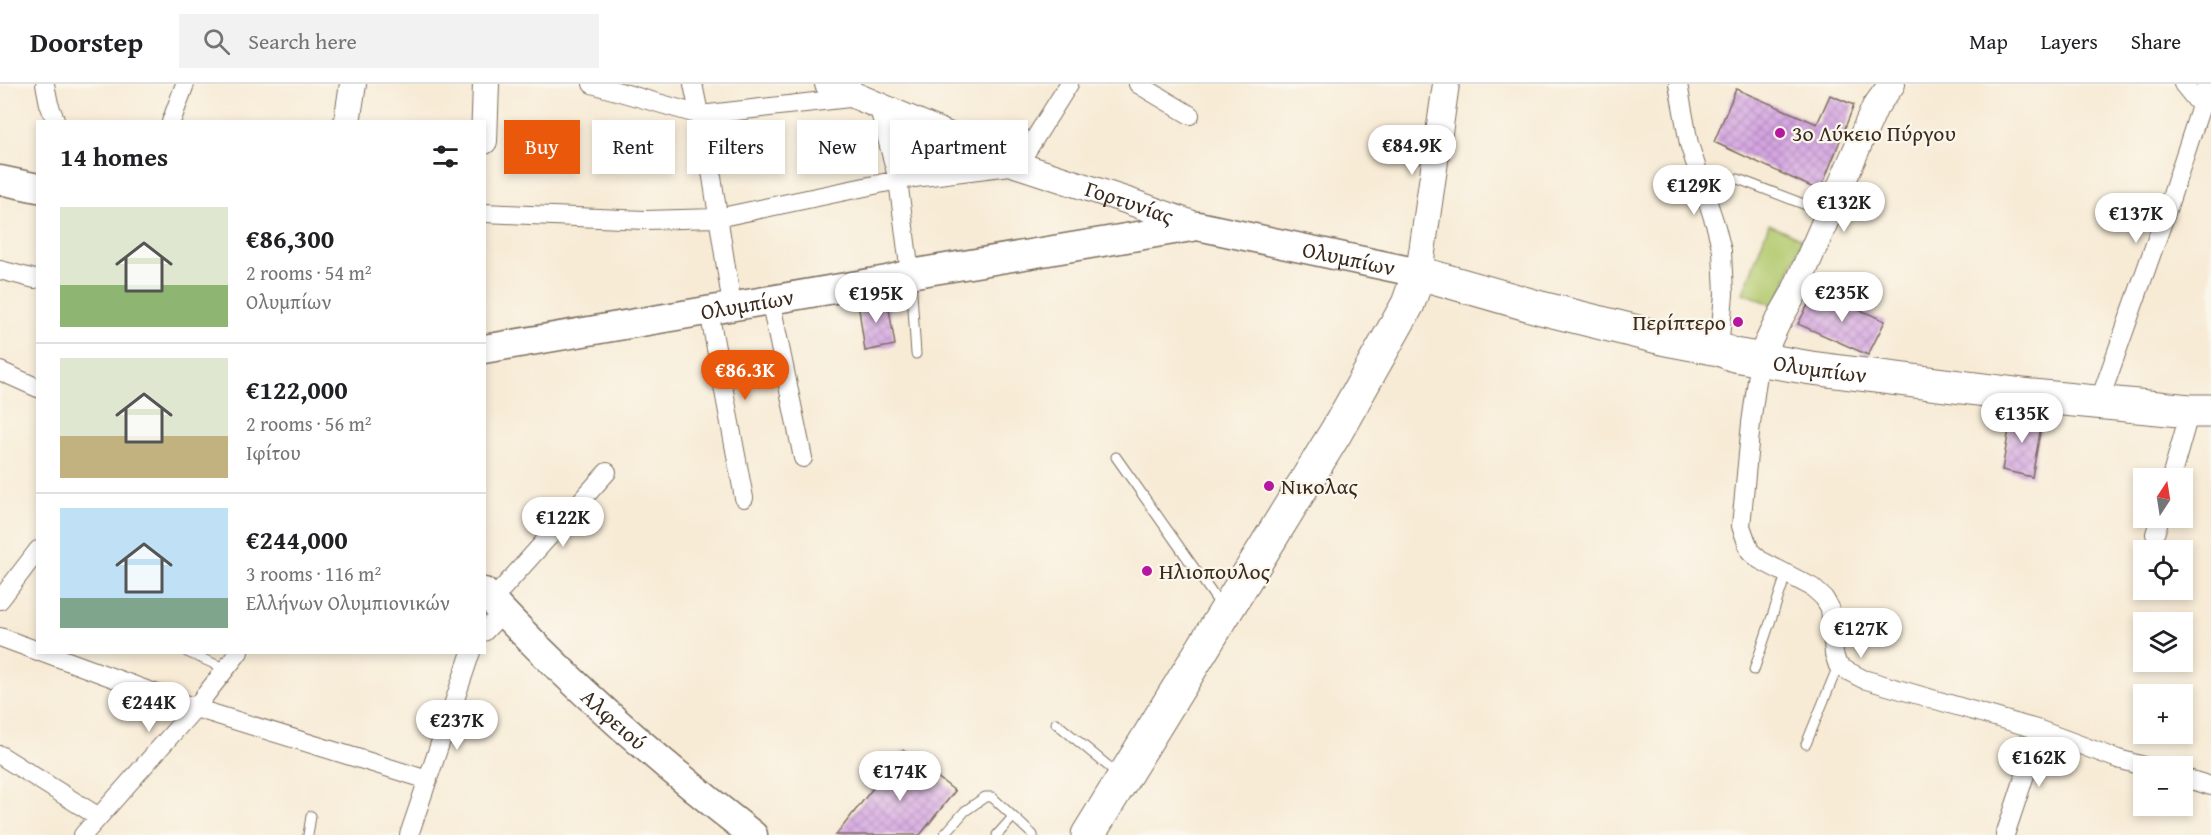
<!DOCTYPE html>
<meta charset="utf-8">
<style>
body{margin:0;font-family:"Gentium Book Plus",serif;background:#f2f2f2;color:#202124;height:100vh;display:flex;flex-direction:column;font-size:22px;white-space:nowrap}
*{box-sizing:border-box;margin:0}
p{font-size:20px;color:#757577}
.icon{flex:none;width:33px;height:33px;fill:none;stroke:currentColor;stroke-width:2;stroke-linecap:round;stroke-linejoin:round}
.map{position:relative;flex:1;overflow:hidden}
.side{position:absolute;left:36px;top:36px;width:450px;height:534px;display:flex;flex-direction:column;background:#fff;border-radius:0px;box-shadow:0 3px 9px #0003}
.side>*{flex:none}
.top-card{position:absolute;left:504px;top:36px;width:570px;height:54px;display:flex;gap:12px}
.needle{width:39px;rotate:12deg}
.tools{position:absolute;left:2133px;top:384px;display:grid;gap:12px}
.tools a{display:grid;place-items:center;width:60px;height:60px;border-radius:0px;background:#fff;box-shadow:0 3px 9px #0003;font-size:30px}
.price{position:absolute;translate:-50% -51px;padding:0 14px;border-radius:21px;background:#fff;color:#222;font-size:20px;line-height:39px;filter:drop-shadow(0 2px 3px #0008)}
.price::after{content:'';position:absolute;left:50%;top:36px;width:18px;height:14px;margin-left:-9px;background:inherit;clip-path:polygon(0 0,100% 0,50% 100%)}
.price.active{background:#ea580c;color:#fff}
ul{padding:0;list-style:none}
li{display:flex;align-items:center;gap:18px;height:150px;padding:0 24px}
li+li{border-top:2px solid #e0e0e0}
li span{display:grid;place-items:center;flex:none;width:168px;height:120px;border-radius:0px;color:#555}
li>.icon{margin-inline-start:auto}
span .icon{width:72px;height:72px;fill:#fffc;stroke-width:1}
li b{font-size:26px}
h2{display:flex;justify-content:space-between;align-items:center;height:72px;padding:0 24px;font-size:26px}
.tag{padding:0 21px;border-radius:0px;background:#fff;box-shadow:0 3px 9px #0003;font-size:21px;line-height:54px}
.tag.active{background:#ea580c;color:#fff}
header{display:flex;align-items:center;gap:36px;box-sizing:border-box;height:84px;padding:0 30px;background:#fff;border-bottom:2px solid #e0e0e0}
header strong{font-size:28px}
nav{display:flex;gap:33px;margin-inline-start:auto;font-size:21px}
.search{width:420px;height:54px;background:#f2f2f2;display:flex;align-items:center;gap:15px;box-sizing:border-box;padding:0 21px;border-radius:0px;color:#757577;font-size:22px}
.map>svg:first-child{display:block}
.pitch{fill:#b3ca6f;stroke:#777a46;stroke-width:1.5}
.building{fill:url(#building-cross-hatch)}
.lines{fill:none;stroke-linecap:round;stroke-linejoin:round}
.lane-casing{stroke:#7d6e5e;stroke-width:11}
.street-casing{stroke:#7d6e5e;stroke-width:20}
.secondary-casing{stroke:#7d6e5e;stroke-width:28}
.primary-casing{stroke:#7d6e5e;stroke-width:31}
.highway-casing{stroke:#7d6e5e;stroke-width:35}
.lane{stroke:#fff;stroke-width:9}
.street{stroke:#fff;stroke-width:18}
.secondary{stroke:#fff;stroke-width:26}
.primary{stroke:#fff;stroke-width:28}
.highway{stroke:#fff;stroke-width:33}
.poi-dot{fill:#b5179e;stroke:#fbf7ec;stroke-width:2}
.labels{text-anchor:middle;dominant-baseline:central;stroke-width:4.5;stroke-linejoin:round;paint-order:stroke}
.poi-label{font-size:22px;fill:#3b2a1e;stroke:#fbf7ec;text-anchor:start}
.street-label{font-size:22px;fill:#3b2a1e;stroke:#fbf7ec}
</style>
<header>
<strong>Doorstep</strong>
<div class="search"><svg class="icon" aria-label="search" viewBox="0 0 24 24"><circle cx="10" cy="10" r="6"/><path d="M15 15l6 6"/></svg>Search here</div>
<nav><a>Map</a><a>Layers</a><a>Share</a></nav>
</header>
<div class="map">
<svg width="2211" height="751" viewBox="0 0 2211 751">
<defs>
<pattern id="building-cross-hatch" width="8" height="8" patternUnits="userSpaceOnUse" patternTransform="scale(1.5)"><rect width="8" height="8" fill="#d5a6e2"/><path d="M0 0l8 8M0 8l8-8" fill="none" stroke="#ae87b7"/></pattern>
</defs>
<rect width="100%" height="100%" fill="#fbf7ec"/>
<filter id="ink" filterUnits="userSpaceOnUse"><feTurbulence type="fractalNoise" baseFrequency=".0167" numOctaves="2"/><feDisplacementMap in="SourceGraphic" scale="12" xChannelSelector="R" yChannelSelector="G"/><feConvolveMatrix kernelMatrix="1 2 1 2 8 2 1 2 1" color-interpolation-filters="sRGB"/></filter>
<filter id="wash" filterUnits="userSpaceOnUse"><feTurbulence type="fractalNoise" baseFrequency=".008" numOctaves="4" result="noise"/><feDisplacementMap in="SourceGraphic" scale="24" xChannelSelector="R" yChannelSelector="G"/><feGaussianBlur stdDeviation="1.35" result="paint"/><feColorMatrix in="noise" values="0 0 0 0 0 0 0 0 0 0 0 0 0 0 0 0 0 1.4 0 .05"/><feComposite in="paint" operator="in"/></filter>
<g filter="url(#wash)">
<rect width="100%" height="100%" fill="#f7ebd6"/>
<path class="pitch" d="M 1769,140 L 1802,155 L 1776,222 L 1743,209 Z"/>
<g id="blocks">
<path class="building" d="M 1736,5 L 1817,40 L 1830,11 L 1854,21 L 1820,107 L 1714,58 Z
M 1816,206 L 1885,237 L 1868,271 L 1798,240 Z
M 887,213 L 895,261 L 865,267 L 858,218 Z
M 2012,328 L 2043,332 L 2032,393 L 2002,386 Z
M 903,666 L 955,707 L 920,751 L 836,751 Z"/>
</g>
</g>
<g filter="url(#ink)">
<use href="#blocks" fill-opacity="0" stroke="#7d6e5e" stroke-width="1.5"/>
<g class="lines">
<defs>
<path id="lane" d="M 1738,95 L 1827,129
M 911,194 L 916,270
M 1116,373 L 1221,522
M 187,568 L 226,585
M 1754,586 L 1786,491
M 1056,639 L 1119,691
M 1806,660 L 1838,582
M 308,751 L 311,732
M 944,751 L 965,727 L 985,713 L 992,713 L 1033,751
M 997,751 L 1013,733"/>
<path id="street" d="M 45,0 L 49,20 L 56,38
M 592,0 L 700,31 L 858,13
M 693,0 L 712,93 L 732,222
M 1138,0 L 1190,31
M 1678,0 L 1689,60 L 1716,143 L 1722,167 L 1724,210 L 1719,265
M 878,21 L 898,96 L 910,190
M 2201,22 L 2207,0
M 171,38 L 185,0
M 484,129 L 645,136 L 717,134 L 898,96 L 1018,81 L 1069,0
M 0,186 L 35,195
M 770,215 L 803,374
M 709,227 L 744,414
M 1760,275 L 1751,339 L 1741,442 L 1750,467 L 1760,476 L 1812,503 L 1824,514 L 1830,524 L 1834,570 L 1838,582 L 1863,595 L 2040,646 L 2118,675 L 2144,682
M 0,287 L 38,304
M 2099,318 L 2165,132 L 2201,22 L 2183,0
M 2171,394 L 2190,327
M 2155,450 L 2160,434
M 0,516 L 38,466
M 492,516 L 607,388
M 484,548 L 504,527
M 0,553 L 38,567
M 43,568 L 195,624 L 428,696
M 0,671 L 99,733
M 2182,693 L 2211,702
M 83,751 L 195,624 L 239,568
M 409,751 L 471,568
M 2005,751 L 2040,646"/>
<g id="secondary">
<path id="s1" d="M 828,0 L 1018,81 L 1128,117 L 1198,142"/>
<path d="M 347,38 L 353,0"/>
<path d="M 484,57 L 486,0"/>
<path d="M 1419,189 L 1446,0"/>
<path d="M 1760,275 L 1777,239 L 1793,211 L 1875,23 L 1892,0"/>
</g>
<g id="primary">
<path d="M 0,96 L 38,104"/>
<path id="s2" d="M 484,265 L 887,196 L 910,190 L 1198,142 L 1419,189"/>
<path id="s3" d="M 484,508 C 567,597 657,677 753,751"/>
</g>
<g id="highway">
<path id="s4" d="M 1088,751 L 1336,348 L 1408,220 L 1419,189 L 1541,224 L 1666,255 L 1719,265 L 1734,271 L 1811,284 L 2032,312 L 2190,327 L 2211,327"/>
</g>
</defs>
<use href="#lane" class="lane-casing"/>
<use href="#street" class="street-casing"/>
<use href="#secondary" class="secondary-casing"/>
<use href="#primary" class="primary-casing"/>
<use href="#highway" class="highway-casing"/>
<use href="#lane" class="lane"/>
<use href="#street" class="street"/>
<use href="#secondary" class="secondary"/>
<use href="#primary" class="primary"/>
<use href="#highway" class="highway"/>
</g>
</g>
<g class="poi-dot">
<circle cx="1780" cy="49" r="6"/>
<circle cx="1738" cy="238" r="6"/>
<circle cx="1269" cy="402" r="6"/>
<circle cx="1147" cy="487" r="6"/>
</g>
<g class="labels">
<g class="poi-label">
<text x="1792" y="49">3o Λύκειο Πύργου</text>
<text x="1726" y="238" text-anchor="end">Περίπτερο</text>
<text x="1281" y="402">Νικολας</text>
<text x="1159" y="487">Ηλιοπουλος</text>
</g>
<g class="street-label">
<text stroke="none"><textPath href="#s1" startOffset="324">Γορτυνίας</textPath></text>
<text stroke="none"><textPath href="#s2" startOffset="879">Ολυμπίων</textPath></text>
<text stroke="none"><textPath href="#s2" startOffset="267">Ολυμπίων</textPath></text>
<text stroke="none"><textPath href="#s4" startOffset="1066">Ολυμπίων</textPath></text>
<text stroke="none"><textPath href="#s3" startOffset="182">Αλφειού</textPath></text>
</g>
</g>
</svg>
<div class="tools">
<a><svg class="needle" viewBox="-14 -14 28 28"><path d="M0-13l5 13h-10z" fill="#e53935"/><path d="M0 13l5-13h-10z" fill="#757577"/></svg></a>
<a><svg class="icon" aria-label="locate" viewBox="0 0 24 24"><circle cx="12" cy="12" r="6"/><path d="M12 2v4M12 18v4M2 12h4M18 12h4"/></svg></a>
<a><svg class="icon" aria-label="layers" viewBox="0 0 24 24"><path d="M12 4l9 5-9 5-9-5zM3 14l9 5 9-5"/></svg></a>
<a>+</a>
<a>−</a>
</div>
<b class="price" style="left:1412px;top:92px">€84.9K</b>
<b class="price" style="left:1694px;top:132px">€129K</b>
<b class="price" style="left:1844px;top:149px">€132K</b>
<b class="price" style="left:2136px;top:160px">€137K</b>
<b class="price" style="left:1842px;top:239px">€235K</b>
<b class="price" style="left:876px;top:240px">€195K</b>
<b class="price active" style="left:745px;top:317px">€86.3K</b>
<b class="price" style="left:2022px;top:360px">€135K</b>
<b class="price" style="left:563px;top:464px">€122K</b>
<b class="price" style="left:1861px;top:575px">€127K</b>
<b class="price" style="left:149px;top:649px">€244K</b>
<b class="price" style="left:457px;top:667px">€237K</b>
<b class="price" style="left:2039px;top:704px">€162K</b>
<b class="price" style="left:900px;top:718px">€174K</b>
<div class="top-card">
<a class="tag active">Buy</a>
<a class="tag">Rent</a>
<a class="tag">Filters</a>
<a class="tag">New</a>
<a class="tag">Apartment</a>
</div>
<section class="side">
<h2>14 homes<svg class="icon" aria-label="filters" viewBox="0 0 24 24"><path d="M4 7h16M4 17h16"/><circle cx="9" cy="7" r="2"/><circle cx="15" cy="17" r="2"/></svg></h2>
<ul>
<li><span style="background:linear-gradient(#dfe7d0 65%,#8fb573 0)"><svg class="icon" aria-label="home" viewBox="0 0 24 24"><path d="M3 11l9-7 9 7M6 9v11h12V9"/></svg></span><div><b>€86,300</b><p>2 rooms · 54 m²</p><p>Ολυμπίων</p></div></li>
<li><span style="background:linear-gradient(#dfe7d0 65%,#c2b280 0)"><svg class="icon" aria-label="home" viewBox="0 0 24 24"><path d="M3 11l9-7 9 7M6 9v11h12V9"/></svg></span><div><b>€122,000</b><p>2 rooms · 56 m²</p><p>Ιφίτου</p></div></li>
<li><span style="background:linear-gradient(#bfe0f5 75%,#7fa58c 0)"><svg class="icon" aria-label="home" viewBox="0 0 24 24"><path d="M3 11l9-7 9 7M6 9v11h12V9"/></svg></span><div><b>€244,000</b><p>3 rooms · 116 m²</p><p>Ελλήνων Ολυμπιονικών</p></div></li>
</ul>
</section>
</div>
